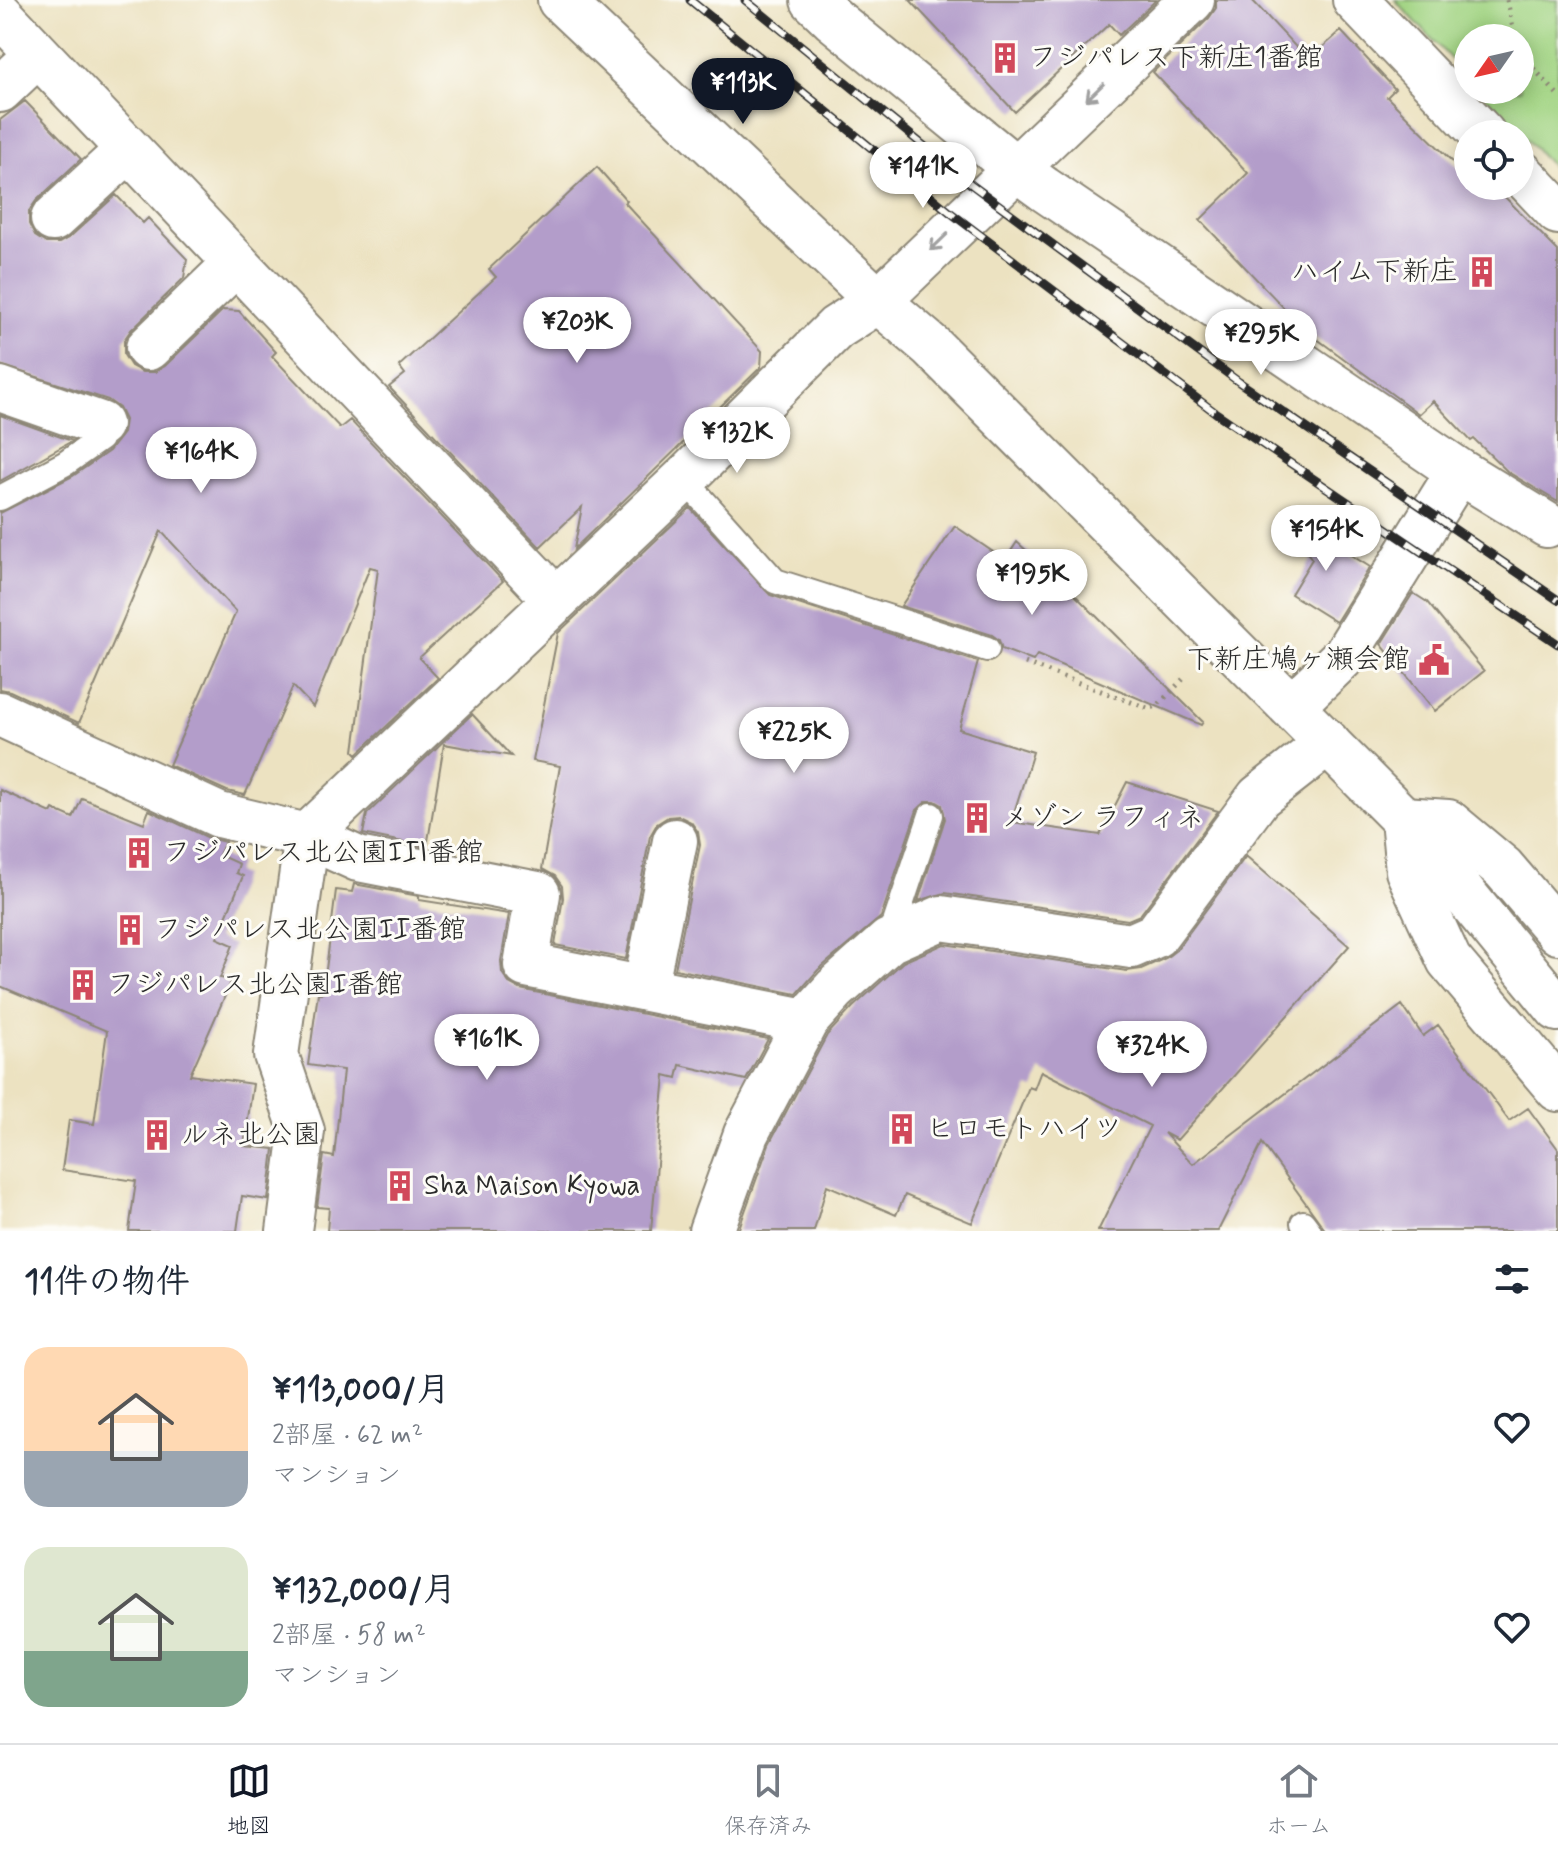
<!DOCTYPE html>
<html lang="ja">
<meta charset="utf-8">
<style>
body{margin:0;font-family:Mynerve,"Klee One",sans-serif;background:#f2f2f3;color:#1f2937;height:100vh;display:flex;flex-direction:column;font-size:30px;white-space:nowrap}
*{box-sizing:border-box;margin:0}
p{font-size:26px;color:#747a83}
.icon{flex:none;width:44px;height:44px;fill:none;stroke:currentColor;stroke-width:2;stroke-linecap:round;stroke-linejoin:round}
.map{position:relative;height:1231px;overflow:hidden}
.side{display:flex;flex-direction:column;background:#fff;flex:1}
.side>*{flex:none}
.needle{width:52px;rotate:236deg}
.controls{position:absolute;left:1454px;top:24px;display:grid;gap:16px}
.controls a{display:grid;place-items:center;width:80px;height:80px;border-radius:50%;background:#fff;box-shadow:0 4px 20px #0003;font-size:40px}
.price{position:absolute;translate:-50% -68px;padding:0 18px;border-radius:28px;background:#fff;color:#222;font-size:26px;line-height:52px;filter:drop-shadow(0 2px 4px #0008)}
.price::after{content:'';position:absolute;left:50%;top:48px;width:24px;height:18px;margin-left:-12px;background:inherit;clip-path:polygon(0 0,100% 0,50% 100%)}
.price.current{background:#111827;color:#fff}
ul{padding:0;list-style:none}
li{display:flex;align-items:center;gap:24px;height:200px;padding:0 24px}
li span{display:grid;place-items:center;flex:none;width:224px;height:160px;border-radius:24px;color:#555}
li>.icon{margin-inline-start:auto}
span .icon{width:96px;height:96px;fill:#fffc;stroke-width:1}
li b{font-size:34px}
h2{display:flex;justify-content:space-between;align-items:center;height:96px;padding:0 24px;font-size:34px}
.tab-bar{display:flex;justify-content:space-around;align-items:center;height:112px;border-top:2px solid #e0e1e3;background:#fff;font-size:22px;color:#747a83}
.tab-bar a{display:grid;justify-items:center;gap:4px}
.tab-bar .current{color:#111827}
.map>svg:first-child{display:block}
.green{fill:#a2d483;stroke:#668057;stroke-width:2}
.building{fill:#b39dca}
.lines{fill:none;stroke-linecap:round;stroke-linejoin:round}
.service-casing{stroke:#8c8676;stroke-width:28}
.minor-casing{stroke:#8c8676;stroke-width:48}
.tertiary-casing{stroke:#8c8676;stroke-width:48}
.path{stroke:#8c8676;stroke-width:5;stroke-dasharray:2 6;stroke-linecap:butt}
.service{stroke:#fff;stroke-width:24}
.minor{stroke:#fff;stroke-width:44}
.tertiary{stroke:#fff;stroke-width:44}
.rail-casing{stroke:#2b2b2b;stroke-width:9}
.rail{stroke:#fdfcf7;stroke-width:6;stroke-dasharray:18;stroke-linecap:butt}
.oneway{stroke:#a0a0a0}
.labels{text-anchor:middle;dominant-baseline:central;stroke-width:6;stroke-linejoin:round;paint-order:stroke}
.poi-label{font-size:28px;fill:#2b2b2b;stroke:#fdfcf7;text-anchor:start}
</style>
<div class="map">
<svg width="1558" height="1231" viewBox="0 0 1558 1231">
<rect width="100%" height="100%" fill="#fdfcf7"/>
<filter id="ink" filterUnits="userSpaceOnUse"><feTurbulence type="fractalNoise" baseFrequency=".0125" numOctaves="2"/><feDisplacementMap in="SourceGraphic" scale="16" xChannelSelector="R" yChannelSelector="G"/><feConvolveMatrix kernelMatrix="1 2 1 2 8 2 1 2 1" color-interpolation-filters="sRGB"/></filter>
<filter id="wash" filterUnits="userSpaceOnUse"><feTurbulence type="fractalNoise" baseFrequency=".006" numOctaves="4" result="noise"/><feDisplacementMap in="SourceGraphic" scale="32" xChannelSelector="R" yChannelSelector="G"/><feGaussianBlur stdDeviation="1.8" result="paint"/><feColorMatrix in="noise" values="0 0 0 0 0 0 0 0 0 0 0 0 0 0 0 0 0 1.4 0 .05"/><feComposite in="paint" operator="in"/></filter>
<g filter="url(#wash)">
<rect width="100%" height="100%" fill="#ece2c1"/>
<path class="green" d="M 1395,0 L 1558,0 L 1558,173 L 1480,90 L 1520,90 L 1520,38 L 1468,38 L 1468,77 Z"/>
<g id="blocks">
<path class="building" d="M 910,0 L 1156,0 L 1119,35 L 1109,24 L 1015,112 Z
M 1216,0 L 1252,0 L 1308,60 L 1341,31 L 1395,89 L 1387,97 L 1468,177 L 1468,186 L 1494,186 L 1558,251 L 1558,502 L 1508,472 L 1474,439 L 1471,441 L 1433,401 L 1419,414 L 1305,330 L 1200,220 L 1248,173 L 1153,72 L 1209,18 L 1216,8 Z
M 25,101 L 81,159 L 36,201 L 29,211 L 29,224 L 35,236 L 46,243 L 59,243 L 70,237 L 116,195 L 143,223 L 148,218 L 187,259 L 184,278 L 131,330 L 124,340 L 124,355 L 131,366 L 142,372 L 155,372 L 165,366 L 223,310 L 239,311 L 276,352 L 272,356 L 340,428 L 350,420 L 503,581 L 419,658 L 438,678 L 357,754 L 354,751 L 378,569 L 370,567 L 313,707 L 293,686 L 245,795 L 227,791 L 169,765 L 236,612 L 161,531 L 79,723 L 10,691 L 0,689 L 0,513 L 73,476 L 109,451 L 123,433 L 125,420 L 119,408 L 108,400 L 0,365 L 0,120 Z
M 597,167 L 627,201 L 625,203 L 762,351 L 761,367 L 574,549 L 582,507 L 540,547 L 389,387 L 405,374 L 399,366 L 496,277 L 489,269 Z
M 0,415 L 72,441 L 0,481 Z
M 690,508 L 770,595 L 978,662 L 959,729 L 1033,752 L 1011,822 L 1100,835 L 1127,782 L 1218,811 L 1140,915 L 1128,920 L 945,893 L 918,901 L 945,819 L 942,805 L 935,801 L 927,801 L 917,810 L 881,917 L 818,970 L 797,994 L 675,969 L 700,845 L 698,832 L 691,822 L 679,816 L 668,817 L 657,824 L 650,836 L 626,959 L 555,945 L 563,898 L 562,886 L 555,876 L 542,869 L 560,766 L 533,761 L 558,633 Z
M 1285,514 L 1370,567 L 1336,622 L 1291,594 L 1312,559 L 1281,520 Z
M 955,526 L 1005,560 L 1017,542 L 1073,593 L 1203,722 L 1201,725 L 1037,655 L 1033,661 L 1002,649 L 999,640 L 992,635 L 901,606 Z
M 1413,593 L 1427,602 L 1484,671 L 1435,711 L 1381,644 Z
M 472,714 L 511,756 L 444,744 L 427,847 L 363,834 L 367,814 Z
M 0,790 L 51,813 L 53,809 L 73,818 L 82,798 L 144,823 L 149,810 L 209,838 L 225,842 L 219,855 L 239,864 L 236,873 L 243,876 L 217,938 L 233,945 L 220,978 L 232,980 L 190,1075 L 253,1084 L 244,1146 L 274,1149 L 268,1200 L 242,1196 L 237,1231 L 129,1231 L 136,1181 L 62,1170 L 69,1120 L 94,1124 L 107,1031 L 0,986 Z
M 1246,856 L 1349,946 L 1177,1140 L 1164,1133 L 1193,1164 L 1402,1005 L 1423,1036 L 1438,1025 L 1509,1121 L 1528,1108 L 1558,1149 L 1558,1231 L 1326,1231 L 1262,1143 L 1218,1231 L 1098,1231 L 1150,1126 L 1041,1071 L 1034,1089 L 1029,1087 L 972,1223 L 905,1195 L 896,1215 L 827,1185 L 814,1231 L 738,1231 L 769,1144 L 827,1035 L 853,1007 L 903,962 L 944,944 L 1127,971 L 1141,969 L 1166,958 L 1176,950 Z
M 354,884 L 419,896 L 419,900 L 509,914 L 501,961 L 502,973 L 509,983 L 520,989 L 768,1039 L 746,1080 L 680,1065 L 677,1078 L 665,1075 L 651,1231 L 327,1231 L 329,1208 L 317,1207 L 324,1155 L 334,1157 L 343,1070 L 308,1065 L 318,993 L 323,993 L 336,890 L 352,892 Z"/>
</g>
</g>
<g filter="url(#ink)">
<use href="#blocks" fill-opacity="0" stroke="#8c8676" stroke-width="2"/>
<g class="lines">
<defs>
<path id="service" d="M 684,479 L 775,581 L 987,649
M 0,498 L 66,463 L 100,439 L 100,424
M 889,941 L 931,815
M 1303,1223 L 1309,1231"/>
<path id="minor" d="M 813,0 L 834,20 L 1015,168 L 1044,189 L 1459,471 L 1547,525
M 1355,0 L 1483,134
M 0,14 L 555,599
M 0,90 L 37,55
M 1520,172 L 1558,212
M 53,219 L 128,150
M 148,348 L 235,264
M 0,389 L 100,424
M 1292,706 L 1345,655 L 1459,471
M 0,714 L 219,815 L 307,836 L 358,859 L 538,894 L 526,965 L 806,1021
M 307,836 L 684,479 L 836,328 L 878,301 L 1192,0
M 1558,932 L 1503,868 L 1448,822 L 1403,819 L 1408,871 L 1449,960 L 1558,1089
M 645,989 L 675,841
M 711,1231 L 746,1134 L 806,1021 L 835,989 L 889,941 L 941,918 L 1131,946 L 1156,935 L 1259,797 L 1328,743"/>
<path id="tertiary" d="M 560,0 L 878,301 L 931,346 L 1403,819 L 1558,1009
M 289,1231 L 302,1131 L 276,1055 L 307,836"/>
</defs>
<use href="#service" class="service-casing"/>
<use href="#minor" class="minor-casing"/>
<use href="#tertiary" class="tertiary-casing"/>
<path class="path" d="M 1507,0 L 1515,38
M 1520,49 L 1524,58 L 1558,95
M 1025,663 L 1150,709 L 1158,705 L 1186,676"/>
<use href="#service" class="service"/>
<use href="#minor" class="minor"/>
<use href="#tertiary" class="tertiary"/>
<defs>
<path id="rail" d="M 690,0 L 951,213 L 1216,413 L 1558,644
M 745,0 L 972,185 L 1239,382 L 1558,600"/>
</defs>
<use href="#rail" class="rail-casing"/>
<use href="#rail" class="rail"/>
</g>
<defs><path id="oneway-shaft" d="M-6 0H5M1.5-3L5.5 0L1.5 3" fill="none" stroke-width="1.6" stroke-linecap="round" stroke-linejoin="round" transform="scale(2)"/></defs>
<g class="oneway">
<use href="#oneway-shaft" transform="translate(1095 92) rotate(136)"/>
<use href="#oneway-shaft" transform="translate(939 242) rotate(136)"/>
</g>
</g>
<defs>
<symbol id="building-bare" viewBox="-9 -9 18 18"><path d="M-4-6H4V6H1V3H-1V6H-4ZM-2.5-4.3h1.7v1.8h-1.7ZM.8-4.3h1.7v1.8H.8ZM-2.5-1h1.7V.8h-1.7ZM.8-1h1.7V.8H.8Z" fill="#d1495b" stroke="#fdfcf7" stroke-width="2.5" paint-order="stroke"/></symbol>
<symbol id="civic-bare" viewBox="-9 -9 18 18"><path d="M-.6-6.5H3V-4.5H.6V-3L4-1V1h2V6H-6V1h2V-1L-.6-3ZM-1.2 2.5V6h2.4V2.5Z" fill="#d1495b" stroke="#fdfcf7" stroke-width="2.5" paint-order="stroke"/></symbol>
</defs>
<g fill-rule="evenodd">
<use href="#building-bare" x="983" y="36" width="44" height="44"/>
<use href="#building-bare" x="1460" y="250" width="44" height="44"/>
<use href="#civic-bare" x="1412" y="638" width="44" height="44"/>
<use href="#building-bare" x="955" y="796" width="44" height="44"/>
<use href="#building-bare" x="117" y="831" width="44" height="44"/>
<use href="#building-bare" x="108" y="908" width="44" height="44"/>
<use href="#building-bare" x="61" y="963" width="44" height="44"/>
<use href="#building-bare" x="880" y="1107" width="44" height="44"/>
<use href="#building-bare" x="135" y="1113" width="44" height="44"/>
<use href="#building-bare" x="378" y="1164" width="44" height="44"/>
</g>
<g class="labels">
<g class="poi-label">
<text x="1029" y="58">フジパレス下新庄1番館</text>
<text x="1458" y="272" text-anchor="end">ハイム下新庄</text>
<text x="1410" y="660" text-anchor="end">下新庄鳩ヶ瀬会館</text>
<text x="1001" y="818">メゾン ラフィネ</text>
<text x="163" y="853">フジパレス北公園III番館</text>
<text x="154" y="930">フジパレス北公園II番館</text>
<text x="107" y="985">フジパレス北公園I番館</text>
<text x="926" y="1129">ヒロモトハイツ</text>
<text x="181" y="1135">ルネ北公園</text>
<text x="424" y="1186">Sha Maison Kyowa</text>
</g>
</g>
</svg>
<div class="controls">
<a><svg class="needle" viewBox="-14 -14 28 28"><path d="M0-13l5 13h-10z" fill="#e53935"/><path d="M0 13l5-13h-10z" fill="#747a83"/></svg></a>
<a><svg class="icon" aria-label="locate" viewBox="0 0 24 24"><circle cx="12" cy="12" r="6"/><path d="M12 2v4M12 18v4M2 12h4M18 12h4"/></svg></a>
</div>
<b class="price current" style="left:743px;top:126px">¥113K</b>
<b class="price" style="left:923px;top:210px">¥141K</b>
<b class="price" style="left:577px;top:365px">¥203K</b>
<b class="price" style="left:1261px;top:377px">¥295K</b>
<b class="price" style="left:737px;top:475px">¥132K</b>
<b class="price" style="left:201px;top:495px">¥164K</b>
<b class="price" style="left:1326px;top:573px">¥154K</b>
<b class="price" style="left:1032px;top:617px">¥195K</b>
<b class="price" style="left:794px;top:775px">¥225K</b>
<b class="price" style="left:487px;top:1082px">¥161K</b>
<b class="price" style="left:1152px;top:1089px">¥324K</b>
</div>
<section class="side">
<h2>11件の物件<svg class="icon" aria-label="filters" viewBox="0 0 24 24"><path d="M4 7h16M4 17h16"/><circle cx="9" cy="7" r="2"/><circle cx="15" cy="17" r="2"/></svg></h2>
<ul>
<li><span style="background:linear-gradient(#ffd9b3 65%,#9aa5b1 0)"><svg class="icon" aria-label="home" viewBox="0 0 24 24"><path d="M3 11l9-7 9 7M6 9v11h12V9"/></svg></span><div><b>¥113,000/月</b><p>2部屋 · 62 m²</p><p>マンション</p></div><svg class="icon" aria-label="heart" viewBox="0 0 24 24"><path d="M12 20l-8-8c-3-5 5-10 8-4 3-6 11-1 8 4z"/></svg></li>
<li><span style="background:linear-gradient(#dfe7d0 65%,#7fa58c 0)"><svg class="icon" aria-label="home" viewBox="0 0 24 24"><path d="M3 11l9-7 9 7M6 9v11h12V9"/></svg></span><div><b>¥132,000/月</b><p>2部屋 · 58 m²</p><p>マンション</p></div><svg class="icon" aria-label="heart" viewBox="0 0 24 24"><path d="M12 20l-8-8c-3-5 5-10 8-4 3-6 11-1 8 4z"/></svg></li>
</ul>
</section>
<nav class="tab-bar">
<a class="current"><svg class="icon" aria-label="map" viewBox="0 0 24 24"><path d="M3 6l6-2 6 2 6-2v14l-6 2-6-2-6 2zM9 4v14M15 6v14"/></svg>地図</a>
<a><svg class="icon" aria-label="saved" viewBox="0 0 24 24"><path d="M7 4h10v16l-5-4-5 4z"/></svg>保存済み</a>
<a><svg class="icon" aria-label="home" viewBox="0 0 24 24"><path d="M3 11l9-7 9 7M6 9v11h12V9"/></svg>ホーム</a>
</nav>
